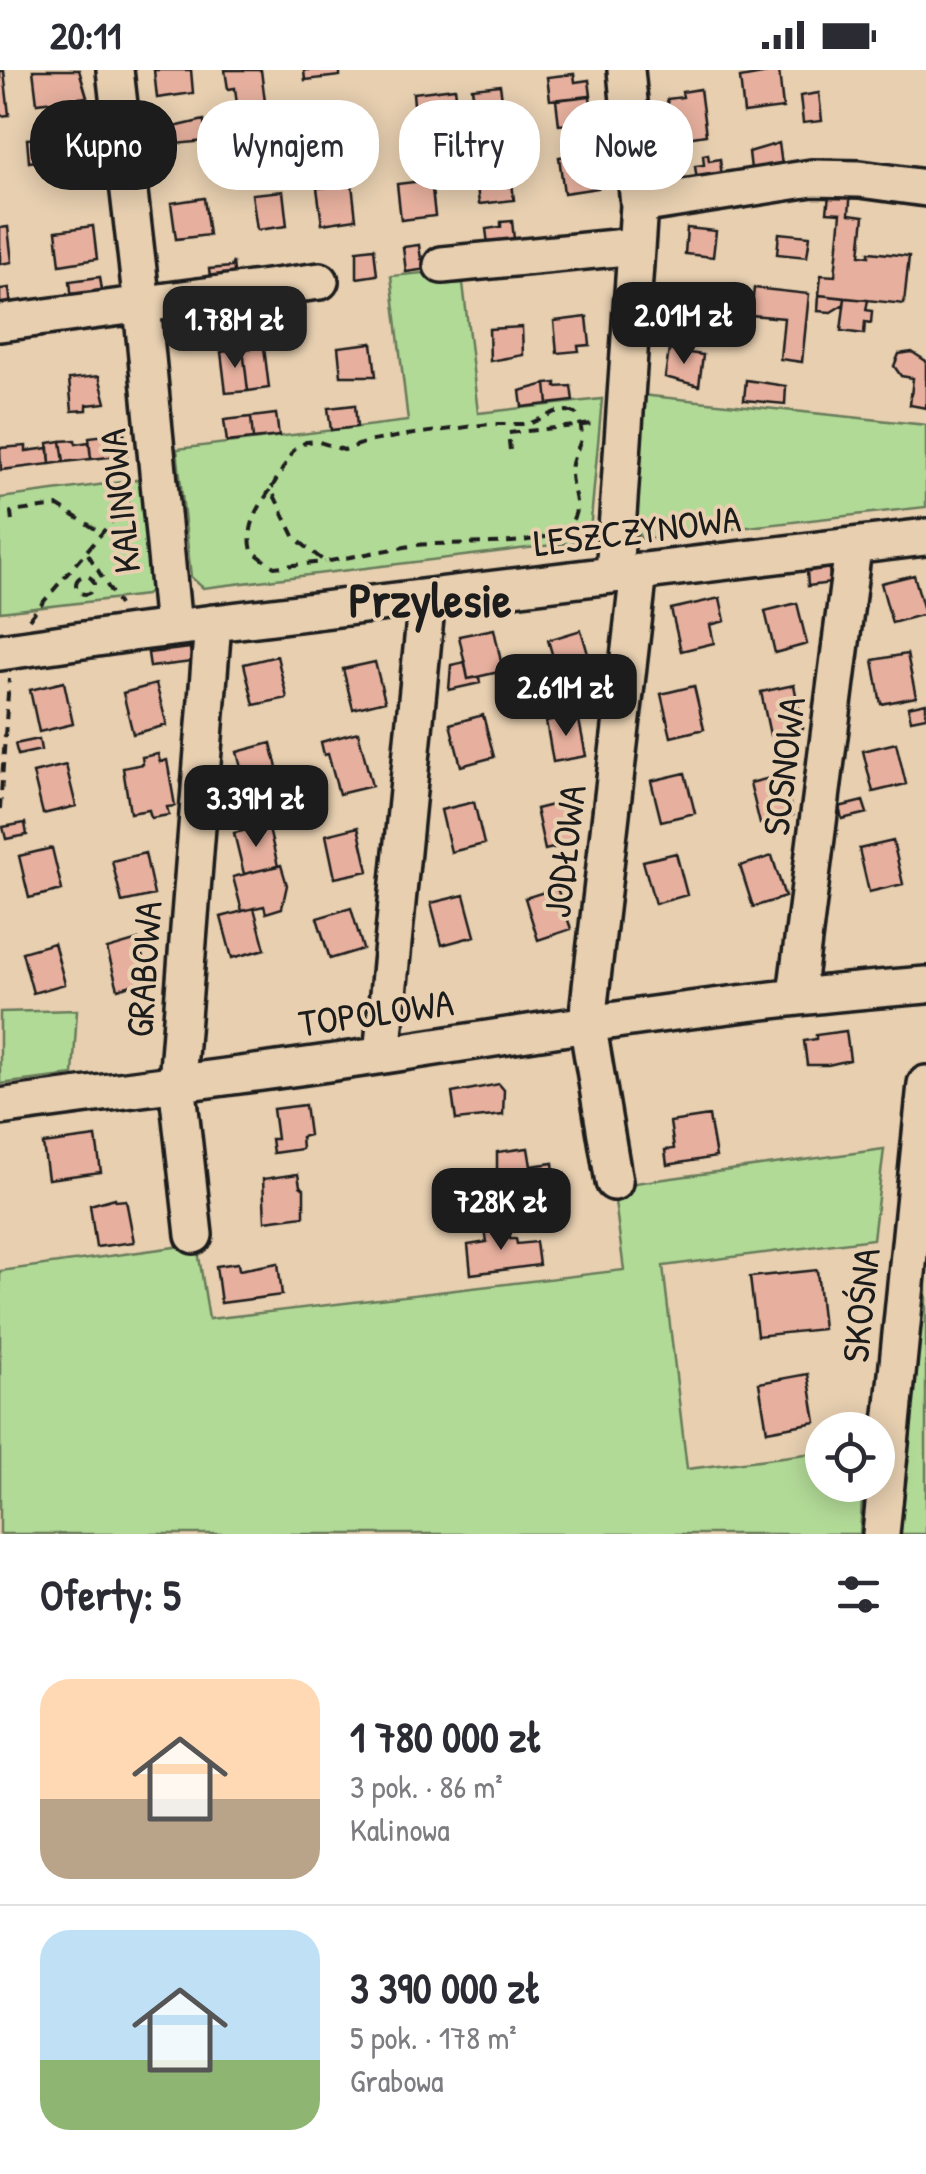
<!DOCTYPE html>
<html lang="pl">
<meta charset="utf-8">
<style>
body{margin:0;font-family:"Patrick Hand",sans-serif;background:#f7f7f7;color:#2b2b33;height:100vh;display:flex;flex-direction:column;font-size:38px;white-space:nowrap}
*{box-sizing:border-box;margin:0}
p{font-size:32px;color:#7c7c81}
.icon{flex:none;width:55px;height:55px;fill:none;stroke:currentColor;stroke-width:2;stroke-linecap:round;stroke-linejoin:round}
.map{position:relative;height:1464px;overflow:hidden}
.details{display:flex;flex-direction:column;background:#fff;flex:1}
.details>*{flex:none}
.top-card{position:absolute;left:30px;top:30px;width:868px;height:90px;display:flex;gap:20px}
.controls{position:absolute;left:805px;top:1342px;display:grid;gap:20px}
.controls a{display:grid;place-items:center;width:90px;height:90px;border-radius:50%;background:#fff;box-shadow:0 5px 25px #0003;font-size:50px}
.price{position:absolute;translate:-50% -85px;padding:0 22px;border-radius:20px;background:#1c1c1c;color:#fff;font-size:32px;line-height:65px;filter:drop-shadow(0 2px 5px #0008)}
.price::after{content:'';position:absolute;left:50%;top:60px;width:30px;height:22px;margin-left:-15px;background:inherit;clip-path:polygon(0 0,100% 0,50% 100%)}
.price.active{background:#222;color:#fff}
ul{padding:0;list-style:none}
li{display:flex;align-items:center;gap:30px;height:250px;padding:0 40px}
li+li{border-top:2px solid #e1e1e2}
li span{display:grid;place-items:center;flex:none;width:280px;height:200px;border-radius:30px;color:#555}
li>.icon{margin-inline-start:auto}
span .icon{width:120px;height:120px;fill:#fffc;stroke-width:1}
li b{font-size:42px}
h2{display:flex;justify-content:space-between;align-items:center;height:120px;padding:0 40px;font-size:42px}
.tag{padding:0 35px;border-radius:40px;background:#fff;box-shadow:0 5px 25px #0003;font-size:35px;line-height:90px}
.tag.active{background:#1c1c1c;color:#fff}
.status{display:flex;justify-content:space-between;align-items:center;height:70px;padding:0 50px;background:#fff;direction:ltr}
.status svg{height:28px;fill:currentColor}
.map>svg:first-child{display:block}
.green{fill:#b2da97;stroke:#677b5a;stroke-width:2.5}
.building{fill:#e7b09e;stroke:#1c1c1c;stroke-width:2.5}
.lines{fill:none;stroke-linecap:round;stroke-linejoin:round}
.minor-casing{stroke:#1c1c1c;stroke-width:42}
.path{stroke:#1c1c1c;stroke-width:4;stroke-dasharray:10 8;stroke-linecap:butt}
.minor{stroke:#e7cfb0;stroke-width:35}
.labels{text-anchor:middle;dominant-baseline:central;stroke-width:8;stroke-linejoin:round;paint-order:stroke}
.street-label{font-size:38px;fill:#1c1c1c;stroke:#e7cfb0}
.district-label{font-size:48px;font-weight:bold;fill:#1c1c1c;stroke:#e7cfb0}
</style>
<div class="status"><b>20:11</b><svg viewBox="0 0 49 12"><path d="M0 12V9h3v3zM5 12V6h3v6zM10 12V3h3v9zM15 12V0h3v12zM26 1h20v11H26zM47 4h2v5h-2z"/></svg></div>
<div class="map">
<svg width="926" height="1464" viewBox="0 0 926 1464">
<rect width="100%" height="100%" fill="#e7cfb0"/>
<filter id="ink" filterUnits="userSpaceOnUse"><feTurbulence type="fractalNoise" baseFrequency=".01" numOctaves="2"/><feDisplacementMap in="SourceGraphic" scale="20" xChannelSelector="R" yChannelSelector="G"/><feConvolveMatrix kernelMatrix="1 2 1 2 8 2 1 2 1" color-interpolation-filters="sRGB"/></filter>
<g filter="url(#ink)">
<path class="green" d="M 444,201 L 446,214 L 463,213 L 478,343 L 602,329 L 590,461 L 577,472 L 203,518 L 191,507 L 177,379 L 408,351 L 391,206 Z
M 641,325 L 926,355 L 926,437 L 641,469 L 632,451 Z
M 144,409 L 156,513 L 146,525 L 0,542 L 0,428 Z
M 77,940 L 73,1005 L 0,1014 L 0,942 Z
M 884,1079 L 873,1169 L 663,1196 L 687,1399 L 822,1382 L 822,1415 L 863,1415 L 860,1464 L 0,1464 L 0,1201 L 197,1174 L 209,1249 L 624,1200 L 613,1116 Z
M 926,1117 L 926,1464 L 895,1464 Z"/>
<path class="building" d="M 33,0 L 79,0 L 87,27 L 37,33 Z
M 154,0 L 191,0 L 193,23 L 157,28 Z
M 225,0 L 261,0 L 265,32 L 237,35 L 235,18 L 228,19 Z
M 304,0 L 340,0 L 340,6 L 305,10 Z
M 0,1 L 4,1 L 9,45 L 0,46 Z
M 779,1 L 783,38 L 744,43 L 740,8 Z
M 574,4 L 575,12 L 589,10 L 591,26 L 550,30 L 547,7 Z
M 500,15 L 503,36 L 475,39 L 472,18 Z
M 455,18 L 458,41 L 415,46 L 413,23 Z
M 700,19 L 706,65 L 673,70 L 667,29 L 683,27 L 682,22 Z
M 819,23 L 822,51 L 803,53 L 800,26 Z
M 590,26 L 593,52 L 559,55 L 556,30 Z
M 322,38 L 323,42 L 335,40 L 337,56 L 311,58 L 308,40 Z
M 237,47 L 239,67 L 219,70 L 217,50 Z
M 204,50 L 206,71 L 176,74 L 174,57 Z
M 40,68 L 40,71 L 56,69 L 58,88 L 29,92 L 27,69 Z
M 779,73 L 783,103 L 752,108 L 749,82 Z
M 593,82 L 598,118 L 564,123 L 559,87 Z
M 708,84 L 709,91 L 720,89 L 722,108 L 697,111 L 695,96 L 704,95 L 703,85 Z
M 510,94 L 514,130 L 479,134 L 475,98 Z
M 431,110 L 435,146 L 401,150 L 397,114 Z
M 352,114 L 356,149 L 322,154 L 317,118 Z
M 830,117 L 851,119 L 849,144 L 864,146 L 860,185 L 869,186 L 869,182 L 909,186 L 904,234 L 819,225 L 821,205 L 835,206 L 841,143 L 827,142 Z
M 283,121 L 287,156 L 257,160 L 252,124 Z
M 204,128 L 209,165 L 176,169 L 171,133 Z
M 512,151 L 515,178 L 489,182 L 486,159 L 501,157 L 501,152 Z
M 93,156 L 97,189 L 60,195 L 56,161 Z
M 8,157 L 12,192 L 0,194 L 0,158 Z
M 687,158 L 716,161 L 713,187 L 685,184 Z
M 779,163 L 810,166 L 807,187 L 777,184 Z
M 419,175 L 421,189 L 425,189 L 427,199 L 406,202 L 403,177 Z
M 374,178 L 377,205 L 357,208 L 357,180 Z
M 233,192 L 235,212 L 211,215 L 209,199 L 231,197 Z
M 100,207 L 103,227 L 72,231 L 70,211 Z
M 9,218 L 11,238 L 0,239 L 0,219 Z
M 754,218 L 809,224 L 802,292 L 780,289 L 784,248 L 751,245 Z
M 677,219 L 718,223 L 717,237 L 711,237 L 710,247 L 675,244 Z
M 819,225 L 845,228 L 844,234 L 831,242 L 818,241 Z
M 845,228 L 868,230 L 866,240 L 872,241 L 871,253 L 865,252 L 864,264 L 841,261 Z
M 587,247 L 590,275 L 578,276 L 579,281 L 557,283 L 554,251 Z
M 522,257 L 523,285 L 490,291 L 489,259 Z
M 372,273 L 376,306 L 341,306 L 338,277 Z
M 264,277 L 269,318 L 248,321 L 243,279 Z
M 243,279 L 248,321 L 226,323 L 221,282 Z
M 669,280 L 703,285 L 699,316 L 665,307 Z
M 912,282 L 926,291 L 926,338 L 910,335 L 913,308 L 901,306 L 894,296 L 899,284 Z
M 99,306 L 106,333 L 87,335 L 87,340 L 72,341 L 69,309 Z
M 746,310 L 786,316 L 785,334 L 744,330 Z
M 556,313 L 556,317 L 571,316 L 573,331 L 548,334 L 546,314 Z
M 546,314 L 548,334 L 522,337 L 520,321 Z
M 355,335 L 357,357 L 331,360 L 328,338 Z
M 276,344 L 279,366 L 253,369 L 251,347 Z
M 251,347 L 253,369 L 227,372 L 224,350 Z
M 124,363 L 127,385 L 91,389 L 89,367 Z
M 75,370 L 76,374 L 89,372 L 91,389 L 64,392 L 61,371 Z
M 61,371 L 64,392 L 50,394 L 48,373 Z
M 26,376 L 26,381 L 49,378 L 50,394 L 1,400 L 0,378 Z
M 829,498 L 831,513 L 808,516 L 807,501 Z
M 914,505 L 925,544 L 892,553 L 881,513 Z
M 720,528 L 725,551 L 710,555 L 714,573 L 681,581 L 671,539 Z
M 797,533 L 807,574 L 775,583 L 765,541 Z
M 494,559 L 503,601 L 468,609 L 459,566 Z
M 581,560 L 593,601 L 560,611 L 548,570 Z
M 190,578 L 192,592 L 150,597 L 148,583 Z
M 907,584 L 916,627 L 881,634 L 873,590 Z
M 277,586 L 287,628 L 254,635 L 244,594 Z
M 375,592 L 385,631 L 353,639 L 343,599 Z
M 465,592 L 468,609 L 479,607 L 480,613 L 449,620 L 451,595 Z
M 64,612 L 73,654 L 39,662 L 30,620 Z
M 156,614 L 167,655 L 133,664 L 123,623 Z
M 794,615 L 803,658 L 770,665 L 761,622 Z
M 694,616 L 704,659 L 671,667 L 661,624 Z
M 926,633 L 926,647 L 911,650 L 908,637 Z
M 483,645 L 494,687 L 461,696 L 450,654 Z
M 578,645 L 586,686 L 553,692 L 546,651 Z
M 358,662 L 372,716 L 339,724 L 328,684 L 324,685 L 321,672 Z
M 39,669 L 41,680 L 18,685 L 15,674 Z
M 271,673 L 281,714 L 247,722 L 237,682 Z
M 896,673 L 906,714 L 873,722 L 863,681 Z
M 158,684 L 160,692 L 167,690 L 175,736 L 167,737 L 169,745 L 151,748 L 149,740 L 130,743 L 123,698 L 143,694 L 142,687 Z
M 66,695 L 76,736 L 43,744 L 33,703 Z
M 685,703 L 695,743 L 661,751 L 651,711 Z
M 782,705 L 793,745 L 760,754 L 750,713 Z
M 245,712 L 247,722 L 252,721 L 256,733 L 222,741 L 218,727 L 237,722 L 235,714 Z
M 568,731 L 578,772 L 545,780 L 536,739 Z
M 863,731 L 867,743 L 842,749 L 839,737 Z
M 474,732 L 484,774 L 451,782 L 441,740 Z
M 25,753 L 27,765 L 6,769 L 3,757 Z
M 268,755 L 278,796 L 244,804 L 234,763 Z
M 358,757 L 368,801 L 335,808 L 326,765 Z
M 893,771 L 903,814 L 869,822 L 859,779 Z
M 52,778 L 62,820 L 29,828 L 19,786 Z
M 145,783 L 154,825 L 122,832 L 112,791 Z
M 676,783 L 687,825 L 655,834 L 643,791 Z
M 772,786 L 785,827 L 753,837 L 740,796 Z
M 281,795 L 287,815 L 282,838 L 266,843 L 264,836 L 242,841 L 233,807 Z
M 557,818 L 571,859 L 538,870 L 525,828 Z
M 464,825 L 475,866 L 442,875 L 431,833 Z
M 254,838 L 265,879 L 232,888 L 221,847 Z
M 351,838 L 363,879 L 330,889 L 317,848 Z
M 138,870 L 149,910 L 118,919 L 107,879 Z
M 54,873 L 65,914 L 33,923 L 22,882 Z
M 846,961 L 850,990 L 828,995 L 807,995 L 804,971 L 816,969 L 816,965 Z
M 499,1014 L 504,1020 L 503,1045 L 456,1050 L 452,1023 Z
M 305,1035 L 309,1065 L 301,1067 L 302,1079 L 273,1083 L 271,1069 L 277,1069 L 273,1039 Z
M 709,1046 L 716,1087 L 667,1095 L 665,1080 L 674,1079 L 670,1052 Z
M 96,1067 L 101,1102 L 48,1109 L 43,1074 Z
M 528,1078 L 531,1096 L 553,1093 L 555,1110 L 502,1117 L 501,1106 L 497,1103 L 497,1082 Z
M 298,1104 L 300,1116 L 304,1119 L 304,1146 L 265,1151 L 263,1109 Z
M 115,1128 L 116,1131 L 126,1130 L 134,1172 L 96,1177 L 90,1135 Z
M 509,1157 L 510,1169 L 516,1169 L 517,1174 L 536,1172 L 539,1195 L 471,1204 L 468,1175 L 487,1172 L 485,1159 Z
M 238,1193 L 239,1200 L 278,1193 L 282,1225 L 221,1233 L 216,1196 Z
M 817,1200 L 823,1259 L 757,1266 L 750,1207 Z
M 808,1304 L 816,1352 L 767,1361 L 759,1313 Z"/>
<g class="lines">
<defs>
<path id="minor" d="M 115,0 L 142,235 L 173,558
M 639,135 L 812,108 L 860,109 L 926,118
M 442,195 L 636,176
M 0,253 L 320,211
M 614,504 L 639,135 L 626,0
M 0,582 L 132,563 L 926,467
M 796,925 L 853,478
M 382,985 L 427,528
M 0,1037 C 128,1019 256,1004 384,985 C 564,957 744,929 926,915
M 614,1112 L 587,952 L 639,501
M 194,1165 L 177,1012 L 213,553
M 881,1464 L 926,1014"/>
</defs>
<use href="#minor" class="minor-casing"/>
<path class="path" d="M 568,341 L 576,344 C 591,373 571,378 571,403 C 571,422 584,437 569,455 C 546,480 449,471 417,475 C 386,480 355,486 325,492 L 295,468 L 271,419 L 293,381 L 306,372 L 316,371 L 344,380 L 367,372 L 407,365 L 489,354 L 529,354 L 555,342 Z
M 510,380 L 508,363 L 593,354
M 270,420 C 257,440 246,457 252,481 L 274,497 L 325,492
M 12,451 L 11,442 L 58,436 L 102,463
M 88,484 L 119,535
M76 515a9 9 0 1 1 18 0a9 9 0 1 1-18 0Z
M 29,549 L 129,431
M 0,739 L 9,609"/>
<use href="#minor" class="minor"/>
</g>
</g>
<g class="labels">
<g class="street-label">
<text transform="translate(119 431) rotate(-96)">KALINOWA</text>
<text transform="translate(637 460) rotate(-7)">LESZCZYNOWA</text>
<text transform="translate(783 696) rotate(-83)">SOSNOWA</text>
<text transform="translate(564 781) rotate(-83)">JODŁOWA</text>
<text transform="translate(143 899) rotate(-86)">GRABOWA</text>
<text transform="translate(376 942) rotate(-8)">TOPOLOWA</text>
<text transform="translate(860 1235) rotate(-84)">SKOŚNA</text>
</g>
<g class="district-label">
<text x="430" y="529">Przylesie</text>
</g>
</g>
</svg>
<div class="controls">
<a><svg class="icon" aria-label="locate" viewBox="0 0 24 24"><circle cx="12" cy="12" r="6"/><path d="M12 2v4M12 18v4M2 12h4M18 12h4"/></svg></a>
</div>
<b class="price" style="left:684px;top:297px">2.01M zł</b>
<b class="price active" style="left:235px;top:301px">1.78M zł</b>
<b class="price" style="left:566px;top:669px">2.61M zł</b>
<b class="price" style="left:256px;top:780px">3.39M zł</b>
<b class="price" style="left:501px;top:1183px">728K zł</b>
<div class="top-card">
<a class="tag active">Kupno</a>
<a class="tag">Wynajem</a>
<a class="tag">Filtry</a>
<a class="tag">Nowe</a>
</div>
</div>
<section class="details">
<h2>Oferty: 5<svg class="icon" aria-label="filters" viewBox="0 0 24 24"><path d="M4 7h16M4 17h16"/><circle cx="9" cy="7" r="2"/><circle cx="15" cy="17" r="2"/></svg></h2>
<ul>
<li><span style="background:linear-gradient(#ffd9b3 60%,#b9a48a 0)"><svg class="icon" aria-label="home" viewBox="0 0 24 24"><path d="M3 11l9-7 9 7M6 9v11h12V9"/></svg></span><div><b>1 780 000 zł</b><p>3 pok. · 86 m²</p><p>Kalinowa</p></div></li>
<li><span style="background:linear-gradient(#bfe0f5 65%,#8fb573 0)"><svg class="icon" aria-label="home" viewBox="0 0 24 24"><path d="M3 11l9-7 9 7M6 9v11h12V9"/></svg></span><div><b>3 390 000 zł</b><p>5 pok. · 178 m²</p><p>Grabowa</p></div></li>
</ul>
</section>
